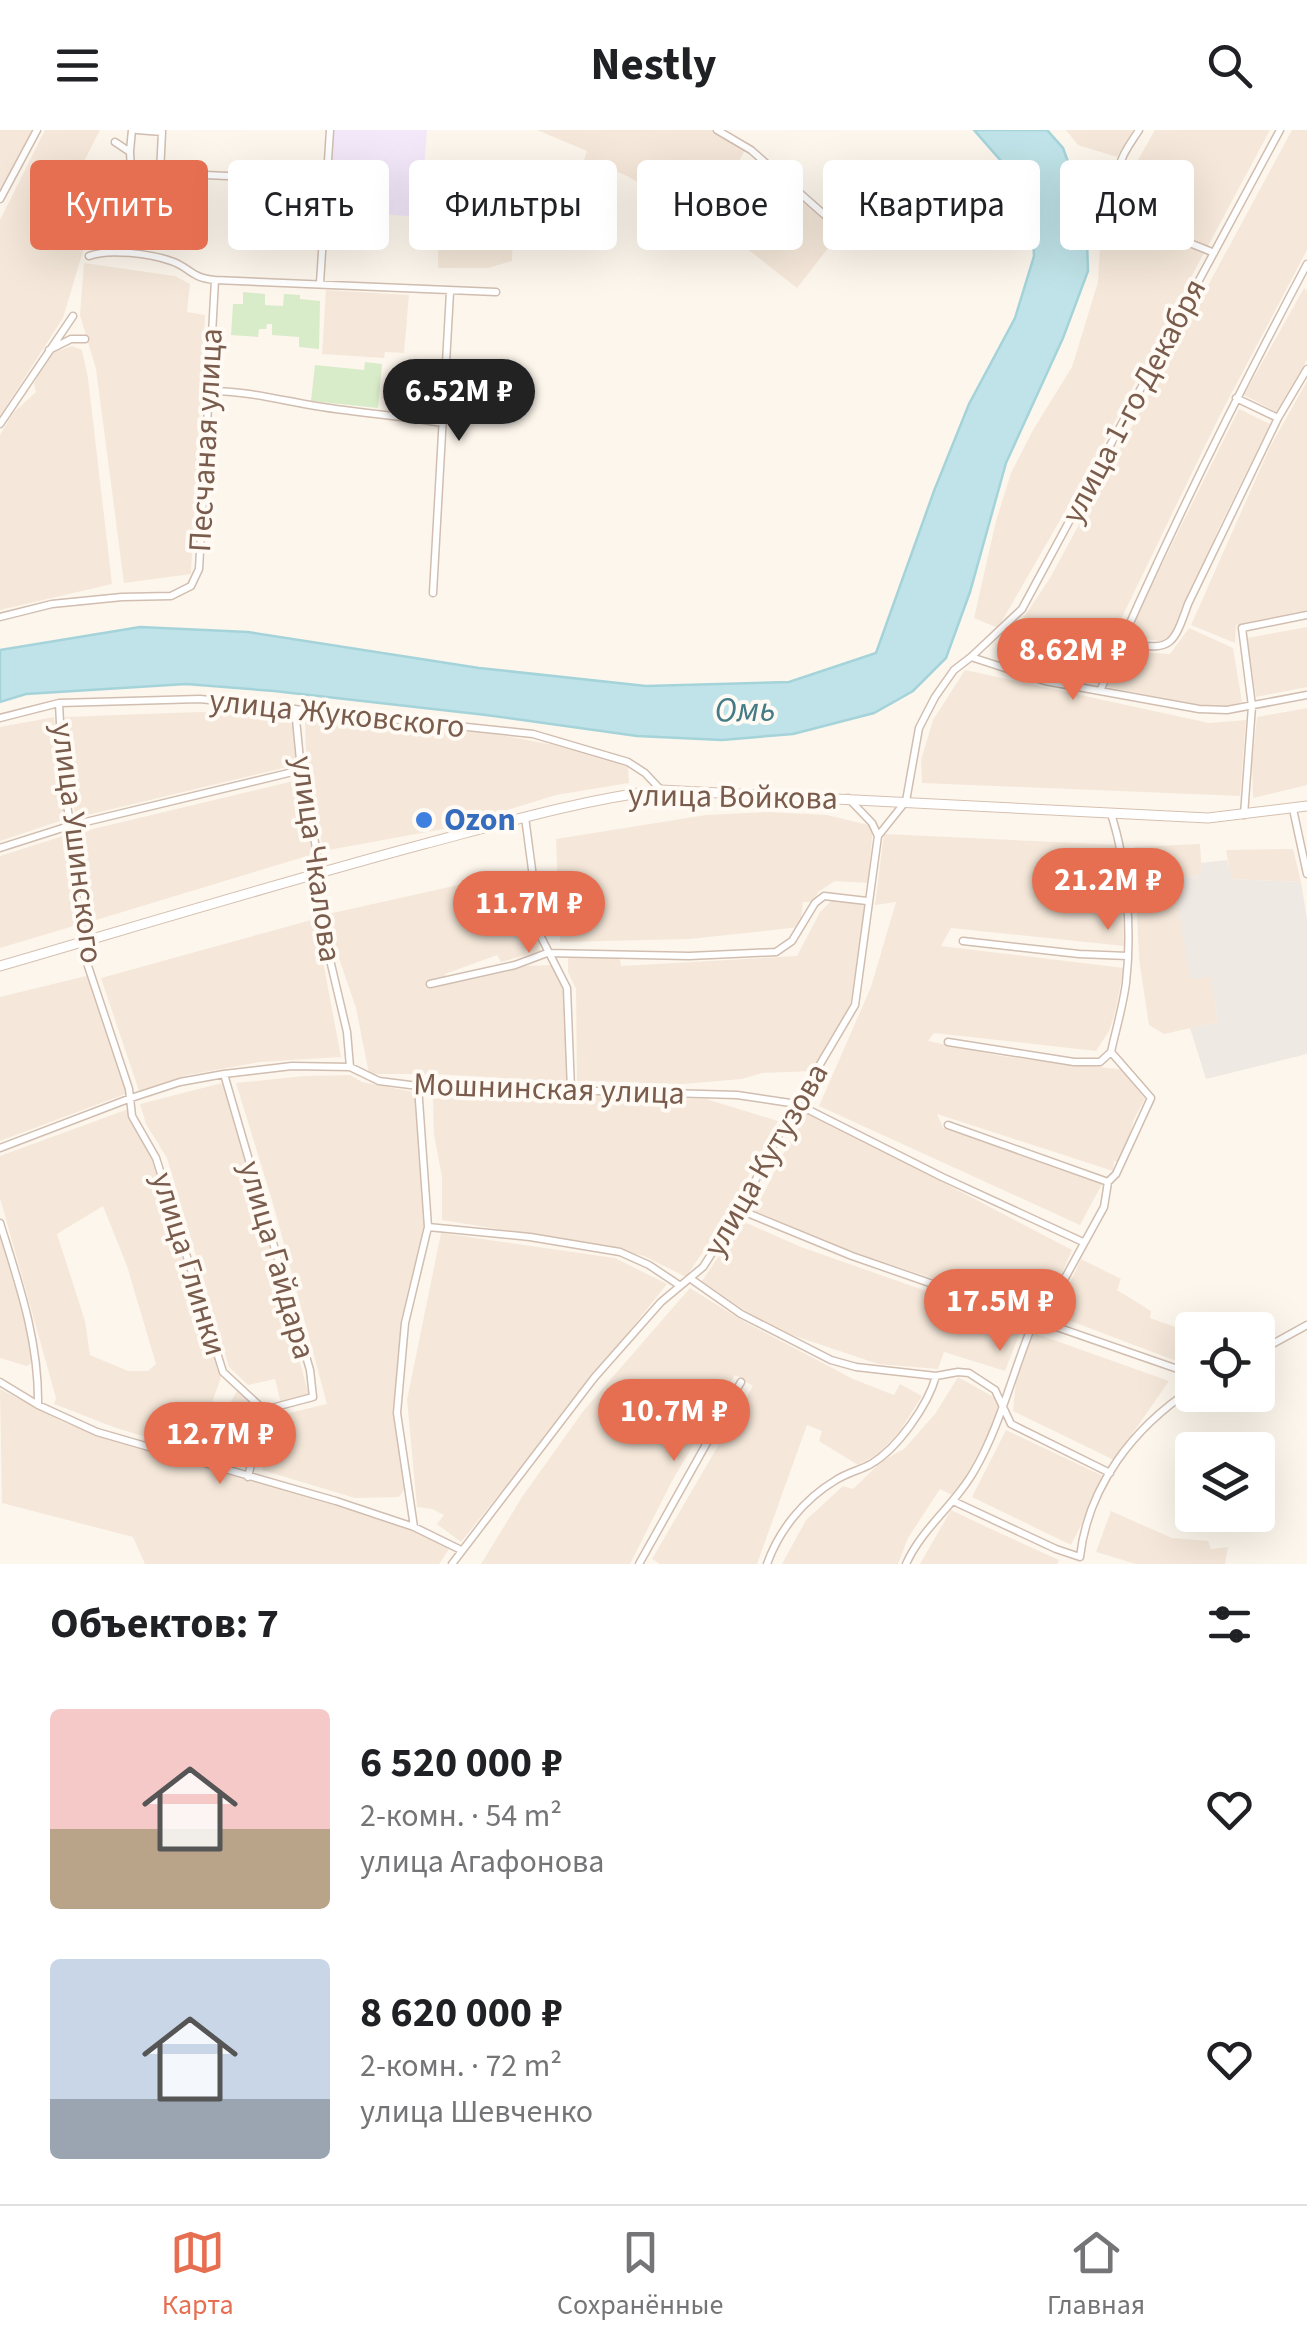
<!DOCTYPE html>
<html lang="ru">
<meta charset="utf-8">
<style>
body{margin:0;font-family:"Source Sans 3",sans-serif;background:#f2f2f2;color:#202124;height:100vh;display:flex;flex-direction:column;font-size:38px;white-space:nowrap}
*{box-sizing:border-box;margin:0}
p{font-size:32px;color:#757577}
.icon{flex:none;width:55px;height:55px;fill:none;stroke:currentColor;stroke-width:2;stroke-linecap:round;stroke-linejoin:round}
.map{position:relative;height:1434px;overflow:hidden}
.details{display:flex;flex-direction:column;background:#fff;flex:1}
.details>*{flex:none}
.guide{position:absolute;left:30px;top:30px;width:1248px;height:90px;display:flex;gap:20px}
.controls{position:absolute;left:1175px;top:1182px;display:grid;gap:20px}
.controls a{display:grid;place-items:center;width:100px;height:100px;border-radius:10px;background:#fff;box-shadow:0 10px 40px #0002;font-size:50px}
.price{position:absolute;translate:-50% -85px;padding:0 22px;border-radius:35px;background:#e76f51;color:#fff;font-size:32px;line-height:65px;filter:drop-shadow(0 2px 5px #0008)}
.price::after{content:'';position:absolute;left:50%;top:60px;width:30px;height:22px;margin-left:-15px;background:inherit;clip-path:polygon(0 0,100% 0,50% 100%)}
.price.selected{background:#222;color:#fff}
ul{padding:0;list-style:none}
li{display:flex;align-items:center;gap:30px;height:250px;padding:0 50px}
li span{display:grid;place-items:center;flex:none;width:280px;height:200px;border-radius:10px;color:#555}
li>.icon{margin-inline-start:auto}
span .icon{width:120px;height:120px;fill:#fffc;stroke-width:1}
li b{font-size:42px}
h2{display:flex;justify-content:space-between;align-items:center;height:120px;padding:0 50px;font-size:42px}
.tag{padding:0 35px;border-radius:10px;background:#fff;box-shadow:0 10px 40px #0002;font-size:35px;line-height:90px}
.tag.selected{background:#e76f51;color:#fff}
header{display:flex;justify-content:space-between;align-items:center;height:130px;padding:0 50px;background:#fff;font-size:45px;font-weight:700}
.tabs{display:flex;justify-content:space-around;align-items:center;height:140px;border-top:2px solid #e0e0e0;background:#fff;font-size:28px;color:#757577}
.tabs a{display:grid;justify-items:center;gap:5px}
.tabs .selected{color:#e76f51}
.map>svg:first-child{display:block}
.residential{fill:#f5e8da;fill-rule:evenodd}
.industrial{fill:#efe9e4}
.education{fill:#f3e8fa}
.green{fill:#d8ecc9}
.water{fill:#bfe3e8;stroke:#a5d3da;stroke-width:2.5}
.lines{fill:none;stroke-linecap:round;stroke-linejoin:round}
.street-casing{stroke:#d1beb0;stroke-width:9}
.secondary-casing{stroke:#d6c0b0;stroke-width:11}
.street{stroke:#fff;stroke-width:6}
.secondary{stroke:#fff;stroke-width:9}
.shop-dot{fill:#3f7fe0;stroke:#fffaf3;stroke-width:4}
.labels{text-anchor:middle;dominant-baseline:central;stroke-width:8;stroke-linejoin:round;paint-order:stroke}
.street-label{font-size:32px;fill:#7a5c4d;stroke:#fffaf3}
.shop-label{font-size:32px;font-weight:bold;fill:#366cbe;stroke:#fffaf3;text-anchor:start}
.water-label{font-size:35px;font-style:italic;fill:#437c86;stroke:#fffaf3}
</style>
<header><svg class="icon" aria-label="menu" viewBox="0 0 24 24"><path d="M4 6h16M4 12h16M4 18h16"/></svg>Nestly<svg class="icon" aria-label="search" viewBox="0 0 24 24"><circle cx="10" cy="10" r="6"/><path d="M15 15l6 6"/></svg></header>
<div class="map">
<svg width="1307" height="1434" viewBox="0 0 1307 1434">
<rect width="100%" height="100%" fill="#fdf6ec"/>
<path class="residential" d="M 0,0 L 33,0 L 0,62 Z
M 45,0 L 100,0 L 75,49 L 82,57 L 59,99 L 85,114 L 63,188 L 0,286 L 0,90 Z
M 537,0 L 714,0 L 745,20 L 708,90 L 695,90 L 663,77 L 666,68 L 625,45 L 584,30 L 587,21 Z
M 1066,0 L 1133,0 L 1117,27 L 1078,15 Z
M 1155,0 L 1270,0 L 1208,116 L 1146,88 L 1126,51 Z
M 1292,0 L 1307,0 L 1307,120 L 1220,285 L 1110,512 L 1097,552 L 1040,544 L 1001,530 L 1012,505 L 1050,448 Z
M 756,31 L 840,103 L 797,158 L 717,95 L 737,53 Z
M 434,79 L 514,80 L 512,131 L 488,138 L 438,138 L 438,115 L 433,114 L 431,98 Z
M 1111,81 L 1204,123 L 1094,331 L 998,498 L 974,488 L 996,391 L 1011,343 L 1033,300 L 1072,237 L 1098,152 L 1100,116 Z
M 84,133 L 175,146 L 190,154 L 187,182 L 205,185 L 191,444 L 124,453 L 96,239 L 80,185 Z
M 1304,158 L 1307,160 L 1307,230 L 1276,282 L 1244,265 Z
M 326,160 L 409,165 L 404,223 L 385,222 L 384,228 L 322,224 Z
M 72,216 L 82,220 L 88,248 L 112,454 L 0,480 L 0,305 L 13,283 L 36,262 L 34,254 L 48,224 Z
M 1307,251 L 1307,480 L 1236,495 L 1235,513 L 1191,495 L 1270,317 Z
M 1239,279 L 1270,294 L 1218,400 L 1172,508 L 1165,512 L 1146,509 L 1129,501 Z
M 1307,497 L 1307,557 L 1256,567 L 1247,508 Z
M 1189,498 L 1233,518 L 1242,572 L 1226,577 L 1201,575 L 1107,557 L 1124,521 L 1170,524 Z
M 965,540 L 1209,593 L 1246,590 L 1240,666 L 922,653 L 921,630 L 933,590 Z
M 1307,578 L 1307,655 L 1253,668 L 1252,634 L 1257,587 Z
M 199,582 L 291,585 L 300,634 L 75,688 L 64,587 Z
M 54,587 L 66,689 L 0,711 L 0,597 Z
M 305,588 L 495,604 L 554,615 L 628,637 L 629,653 L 556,665 L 449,698 L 323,721 L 306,620 Z
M 302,649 L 317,723 L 96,790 L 76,703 Z
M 768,682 L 827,685 L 873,696 L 868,753 L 835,751 L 818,762 L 813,772 L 803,772 L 800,797 L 690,809 L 560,812 L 556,709 L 706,685 Z
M 884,704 L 1119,715 L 1124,816 L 951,798 L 941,816 L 1124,838 L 1115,883 L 1109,901 L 1096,921 L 934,903 L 928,911 L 1001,926 L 1127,940 L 1133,947 L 1133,954 L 1145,969 L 1134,989 L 1122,1033 L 1114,1031 L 1113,1041 L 937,984 L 943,998 L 1102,1054 L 1080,1095 L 819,976 L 871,857 L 896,772 L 875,775 Z
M 66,705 L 87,792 L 0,818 L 0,726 Z
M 1200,714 L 1202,744 L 1175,751 L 1191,849 L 1211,846 L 1218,892 L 1164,904 L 1149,895 L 1139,829 L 1134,717 Z
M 1293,719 L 1301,752 L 1231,749 L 1226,720 Z
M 521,741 L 528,741 L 540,821 L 501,832 L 497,825 L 445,844 L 447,850 L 520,836 L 555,835 L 558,851 L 565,859 L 570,896 L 566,952 L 435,944 L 369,944 L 356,878 L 331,805 L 328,784 Z
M 834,768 L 866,774 L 849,882 L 815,941 L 762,943 L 742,949 L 682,954 L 577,951 L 576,859 L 568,842 L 568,826 L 619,825 L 621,836 L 797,826 L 820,782 Z
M 315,789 L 341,927 L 260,932 L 188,945 L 139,961 L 101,848 Z
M 90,845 L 128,963 L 0,1011 L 0,867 Z
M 350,945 L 362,952 L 419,963 L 426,1097 L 397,1250 L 406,1357 L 399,1367 L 355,1368 L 262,1340 L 272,1287 L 327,1274 L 274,1077 L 236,953 L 304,946 Z
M 226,952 L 309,1266 L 281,1274 L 275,1249 L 248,1255 L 229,1237 L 167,1028 L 146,994 L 140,974 Z
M 510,964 L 706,969 L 778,991 L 725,1089 L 686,1147 L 644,1126 L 608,1117 L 442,1090 L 442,1047 L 434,1005 L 433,969 Z
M 131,978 L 161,1052 L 188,1146 L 221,1247 L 207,1287 L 220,1291 L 238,1259 L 264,1283 L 250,1338 L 116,1298 L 54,1274 L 56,1268 L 0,1068 L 0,1026 ZM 103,1076 L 127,1136 L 156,1234 L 148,1241 L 128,1241 L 90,1225 L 85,1191 L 57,1104 Z
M 805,980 L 1072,1120 L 1044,1185 L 826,1113 L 755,1081 Z
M 742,1091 L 801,1117 L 1023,1195 L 1005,1241 L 944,1222 L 938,1239 L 878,1234 L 783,1202 L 750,1184 L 702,1151 Z
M 441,1103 L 615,1128 L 667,1154 L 461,1412 L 437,1394 L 444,1385 L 432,1379 L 417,1377 L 407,1270 Z
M 0,1106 L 36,1230 L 27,1236 L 0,1228 Z
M 1081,1129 L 1121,1149 L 1117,1160 L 1151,1181 L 1150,1188 L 1192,1203 L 1192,1237 L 1055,1185 Z
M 690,1158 L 743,1191 L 853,1249 L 894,1265 L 900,1254 L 922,1266 L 898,1304 L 878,1324 L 858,1335 L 819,1311 L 822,1301 L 807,1295 L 757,1434 L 660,1434 L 652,1429 L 753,1256 L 735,1245 L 672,1351 L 630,1434 L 481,1434 L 522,1367 L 584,1280 Z
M 1034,1203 L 1169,1251 L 1114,1330 L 1013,1281 L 1017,1242 Z
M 958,1247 L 997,1269 L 999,1274 L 993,1294 L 963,1352 L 952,1365 L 940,1359 L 908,1408 L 898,1434 L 782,1434 L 806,1390 L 843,1356 L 853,1359 L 882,1331 L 904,1319 L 935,1284 Z
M 0,1259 L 65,1293 L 370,1385 L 411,1399 L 449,1419 L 439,1434 L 145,1434 L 133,1407 L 2,1373 Z
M 1006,1300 L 1105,1347 L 1071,1415 L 972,1367 Z
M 951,1380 L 991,1399 L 1059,1430 L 1057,1434 L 920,1434 Z
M 1111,1381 L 1172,1408 L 1208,1411 L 1211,1419 L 1228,1417 L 1225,1434 L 1136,1434 L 1096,1422 Z"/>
<path class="industrial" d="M 1227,730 L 1232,749 L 1301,752 L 1307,789 L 1307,924 L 1206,949 L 1190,898 L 1218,892 L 1211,847 L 1190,849 L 1174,751 L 1202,744 L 1201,733 Z"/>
<path class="education" d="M 334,0 L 427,0 L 420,87 L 328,80 Z"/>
<path class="green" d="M 243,162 L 265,164 L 265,175 L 283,176 L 284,164 L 300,165 L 300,169 L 320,171 L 319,219 L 299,217 L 299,207 L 272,205 L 272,194 L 267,194 L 266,199 L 259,199 L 258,207 L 231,205 L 233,174 L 243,174 Z
M 365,232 L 382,234 L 378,278 L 311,271 L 315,235 L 364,240 Z"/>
<path class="water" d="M 974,0 L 1047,0 L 1063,18 L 1086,81 L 1088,141 L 1063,208 L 1006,333 L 970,462 L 946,528 L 913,561 L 874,583 L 793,604 L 722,610 L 637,606 L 486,585 L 274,561 L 186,554 L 26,564 L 0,572 L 0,520 L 140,497 L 248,502 L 479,538 L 646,556 L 789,552 L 876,523 L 934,361 L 969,274 L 1015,188 L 1034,126 L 1032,86 L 1015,47 Z"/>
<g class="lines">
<defs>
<path id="street" d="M 137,0 L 162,2 L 160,43
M 717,0 L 751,20 L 836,95
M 1139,0 C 1133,10 1122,23 1120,35 C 1110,92 1174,105 1214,123
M 115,12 L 130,22 L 131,40 L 137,42 L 341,51
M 130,21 L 132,0
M 0,69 L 37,0
M 89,126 C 109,118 151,124 171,131 C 190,137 190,148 215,150 L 496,162
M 320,153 L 330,0
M 49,220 L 71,209 L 85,209
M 210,261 C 245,261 276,269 310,275 C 354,283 399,285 442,293
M 1236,268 L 1278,288
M 0,294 L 73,186
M 433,463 L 450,162
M 0,487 L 52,474 L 122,467 L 171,466 L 191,456 L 199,439 L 215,150
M 1120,515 C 1170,517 1171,523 1188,474 L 1278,288 L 1307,239
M 971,527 L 1022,479 L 1280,0
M 1101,559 C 1163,414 1233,273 1307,134
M 59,573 L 63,654 L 89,794 L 85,827 L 129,959 L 132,986 L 156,1028 L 223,1242 L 264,1280 L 248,1347
M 295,579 L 301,640 L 317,723 L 315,766 L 347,902 L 350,937
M 0,588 L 59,573 L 200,569 L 533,604 L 628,632 L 645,643 L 661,660
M 848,668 L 872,693 L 878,706
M 1293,679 L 1307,744
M 1244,685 L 1252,576 L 1242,498 L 1307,485
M 525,687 L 541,807 L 567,858 L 571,960
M 0,718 L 69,696 L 301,640
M 963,811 L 1079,824 L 1128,826
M 430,854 L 515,835 L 547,823 L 689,826 L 776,822 L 792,811 L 815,773 L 824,766 L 867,771
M 948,912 L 1074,932 L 1100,932 L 1111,922
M 224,944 L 310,1240 L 313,1267 L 264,1280
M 948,995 L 1108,1052
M 0,1018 L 131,968 L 180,952 L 224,944 L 292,936 L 350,937 L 379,951 L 418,956 L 737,965 L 797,974 L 942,1047 L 1083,1112
M 740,1080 L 852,1126 L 1192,1244
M 0,1093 C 19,1154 39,1211 38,1275
M 428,1097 L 530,1107 L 620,1122 L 649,1135 L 679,1155
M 691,1149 L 741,1184 L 831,1230 L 856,1237 L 936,1246 L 958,1242 L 969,1243 L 995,1260 L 1011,1294 L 1110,1343
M 1047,1194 L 1065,1148 L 1104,1077 L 1108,1052 L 1116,1044 L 1151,968 L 1111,922 C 1116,899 1123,876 1126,853 C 1132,802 1127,732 1111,684
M 1258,1222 L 1307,1195
M 0,1252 L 38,1275 L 97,1302 L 336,1371 L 414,1397 L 461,1420
M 953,1371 L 1056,1419 L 1080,1427 C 1088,1356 1134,1297 1192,1259
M 414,1397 L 397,1283 L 405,1193 L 428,1097 L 418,956
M 452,1434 L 594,1248 L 661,1172 L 703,1137 L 740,1080 L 783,997 L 855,875 L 878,706 L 906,671 L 919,598 L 935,567 L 954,540 L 971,527 L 1045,551 L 1199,579 L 1227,580 L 1307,565
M 639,1434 L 741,1252
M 767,1434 C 779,1400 804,1369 836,1350 C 847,1343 860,1340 871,1334 C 898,1318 928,1275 936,1246
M 906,1434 C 922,1398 955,1375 974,1341 C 1001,1295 1013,1240 1034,1191"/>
<path id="secondary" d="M 0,836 C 141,795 282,752 424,714 C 503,693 580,670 661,660 L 1208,688 L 1307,676"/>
</defs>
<use href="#street" class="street-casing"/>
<use href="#secondary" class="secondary-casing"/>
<use href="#street" class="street"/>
<use href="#secondary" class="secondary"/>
</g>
<circle class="shop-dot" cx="424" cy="690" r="10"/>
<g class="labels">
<g class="street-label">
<text transform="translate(1134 271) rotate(-62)">улица 1-го Декабря</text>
<text transform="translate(206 310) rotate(-87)">Песчаная улица</text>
<text transform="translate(337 584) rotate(6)">улица Жуковского</text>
<text transform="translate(733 667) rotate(1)">улица Войкова</text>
<text transform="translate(77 713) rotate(83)">улица Ушинского</text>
<text transform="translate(316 729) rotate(82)">улица Чкалова</text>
<text transform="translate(549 959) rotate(2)">Мошнинская улица</text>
<text transform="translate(766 1030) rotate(-60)">улица Кутузова</text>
<text transform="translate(277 1130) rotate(74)">улица Гайдара</text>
<text transform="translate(189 1134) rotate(73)">улица Глинки</text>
</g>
<g class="shop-label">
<text x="444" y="690">Ozon</text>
</g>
<g class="water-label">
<text transform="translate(745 580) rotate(-1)">Омь</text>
</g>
</g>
</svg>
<div class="controls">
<a><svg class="icon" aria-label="locate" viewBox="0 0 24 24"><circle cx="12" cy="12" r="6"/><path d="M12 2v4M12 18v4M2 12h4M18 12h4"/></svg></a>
<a><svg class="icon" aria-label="layers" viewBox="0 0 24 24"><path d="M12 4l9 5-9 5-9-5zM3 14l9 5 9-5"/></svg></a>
</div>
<b class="price selected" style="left:459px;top:314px">6.52M ₽</b>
<b class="price" style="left:1073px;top:573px">8.62M ₽</b>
<b class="price" style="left:1108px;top:803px">21.2M ₽</b>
<b class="price" style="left:529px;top:826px">11.7M ₽</b>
<b class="price" style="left:1000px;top:1224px">17.5M ₽</b>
<b class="price" style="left:674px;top:1334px">10.7M ₽</b>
<b class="price" style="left:220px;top:1357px">12.7M ₽</b>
<div class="guide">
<a class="tag selected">Купить</a>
<a class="tag">Снять</a>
<a class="tag">Фильтры</a>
<a class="tag">Новое</a>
<a class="tag">Квартира</a>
<a class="tag">Дом</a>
</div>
</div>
<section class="details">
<h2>Объектов: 7<svg class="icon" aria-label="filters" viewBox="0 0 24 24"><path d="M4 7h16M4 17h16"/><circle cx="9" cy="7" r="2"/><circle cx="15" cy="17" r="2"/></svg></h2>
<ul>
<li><span style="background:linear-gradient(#f6c9c9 60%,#b9a48a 0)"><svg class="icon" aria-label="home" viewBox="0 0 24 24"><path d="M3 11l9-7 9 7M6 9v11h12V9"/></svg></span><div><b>6 520 000 ₽</b><p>2-комн. · 54 m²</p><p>улица Агафонова</p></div><svg class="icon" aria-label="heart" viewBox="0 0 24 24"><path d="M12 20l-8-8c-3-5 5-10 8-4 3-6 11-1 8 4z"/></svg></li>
<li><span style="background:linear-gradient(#c9d6e8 70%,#9aa5b1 0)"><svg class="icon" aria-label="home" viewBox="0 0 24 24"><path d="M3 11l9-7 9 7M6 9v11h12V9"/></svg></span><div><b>8 620 000 ₽</b><p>2-комн. · 72 m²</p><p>улица Шевченко</p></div><svg class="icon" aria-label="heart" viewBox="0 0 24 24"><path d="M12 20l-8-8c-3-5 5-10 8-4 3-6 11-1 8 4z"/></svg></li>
</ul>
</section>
<nav class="tabs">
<a class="selected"><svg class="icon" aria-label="map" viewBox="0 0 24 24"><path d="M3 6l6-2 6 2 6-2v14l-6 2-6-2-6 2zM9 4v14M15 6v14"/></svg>Карта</a>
<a><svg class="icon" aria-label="saved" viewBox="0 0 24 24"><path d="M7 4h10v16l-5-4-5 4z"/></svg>Сохранённые</a>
<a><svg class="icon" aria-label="home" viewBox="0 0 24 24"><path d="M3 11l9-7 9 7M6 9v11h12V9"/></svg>Главная</a>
</nav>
